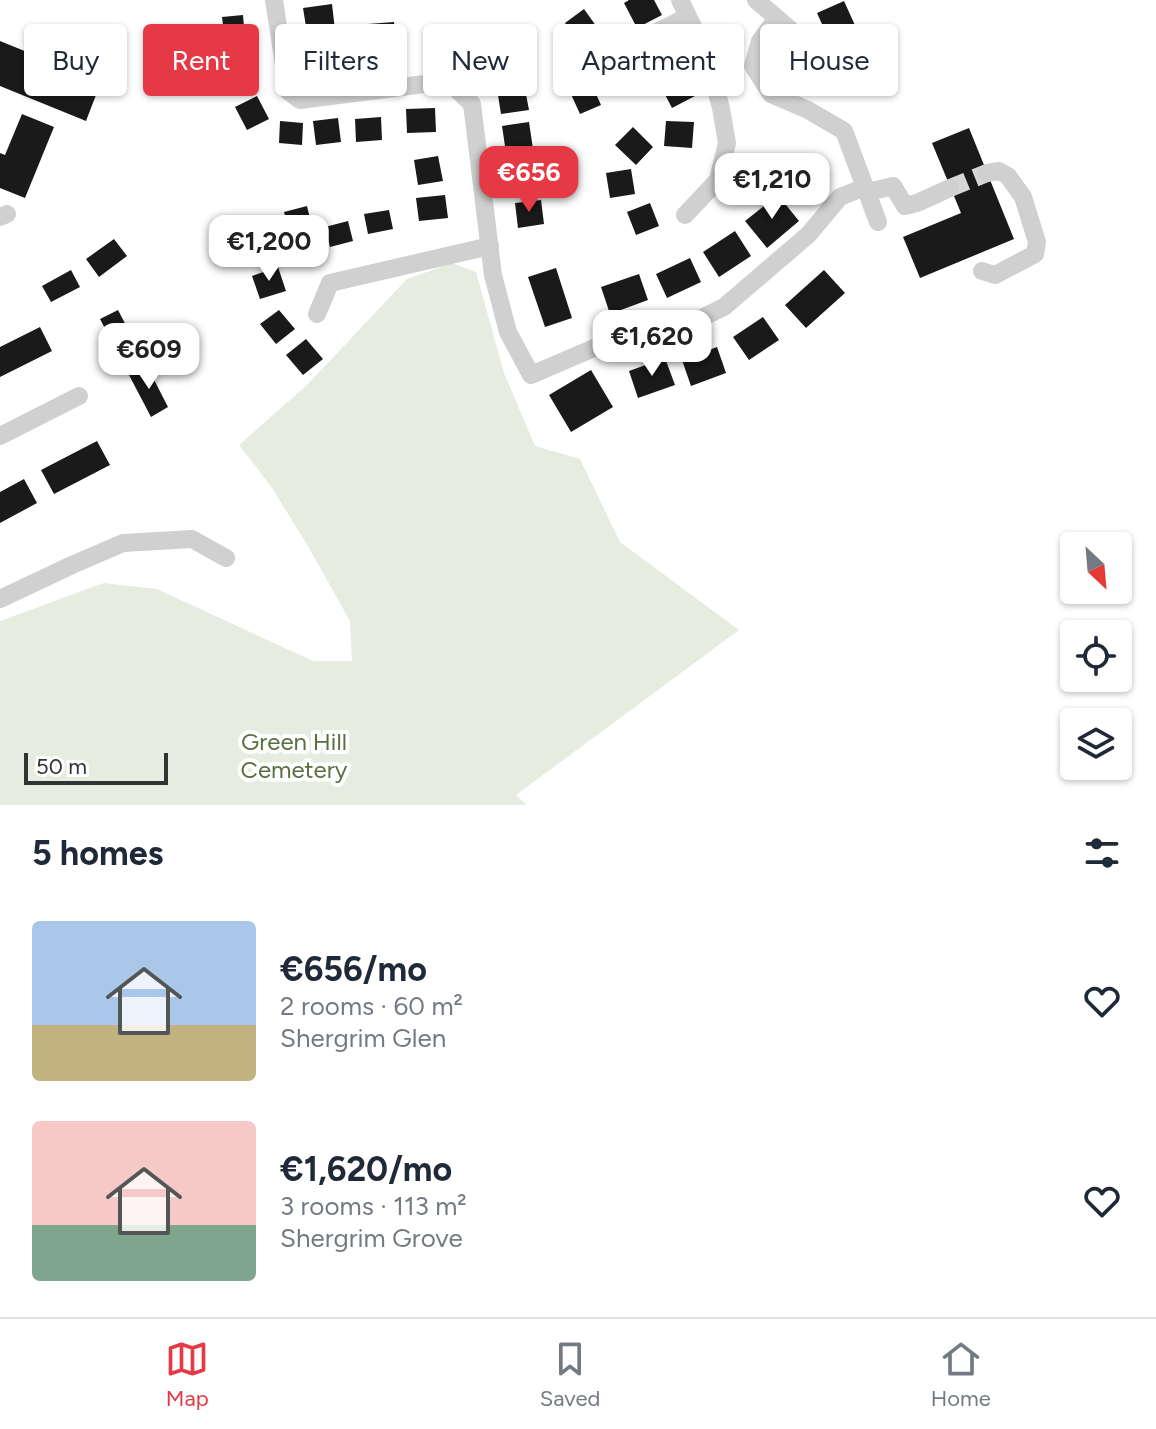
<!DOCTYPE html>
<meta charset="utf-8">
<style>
body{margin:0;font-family:Figtree,sans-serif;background:#f6f6f7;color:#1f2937;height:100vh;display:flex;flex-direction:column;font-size:30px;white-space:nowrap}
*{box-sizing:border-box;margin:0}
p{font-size:26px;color:#747a83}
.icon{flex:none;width:44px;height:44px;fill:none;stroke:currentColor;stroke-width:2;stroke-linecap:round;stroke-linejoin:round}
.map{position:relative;height:805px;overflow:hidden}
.sheet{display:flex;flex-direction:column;background:#fff;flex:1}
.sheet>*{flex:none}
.guide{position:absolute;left:24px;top:24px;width:1108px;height:72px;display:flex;gap:16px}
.needle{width:52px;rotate:154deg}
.fabs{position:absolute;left:1060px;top:532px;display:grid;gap:16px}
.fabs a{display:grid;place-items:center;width:72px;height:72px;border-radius:8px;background:#fff;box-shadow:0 2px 6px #0004;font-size:40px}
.scale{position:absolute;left:24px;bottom:20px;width:144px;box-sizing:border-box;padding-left:8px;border:4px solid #333;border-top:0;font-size:22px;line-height:28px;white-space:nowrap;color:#333;-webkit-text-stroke:6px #fff;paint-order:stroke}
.price{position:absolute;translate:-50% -68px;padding:0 18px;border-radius:16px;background:#fff;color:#222;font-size:26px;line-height:52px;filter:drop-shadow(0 2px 4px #0008)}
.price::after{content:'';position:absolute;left:50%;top:48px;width:24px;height:18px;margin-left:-12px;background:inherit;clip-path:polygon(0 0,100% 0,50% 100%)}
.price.current{background:#e63946;color:#fff}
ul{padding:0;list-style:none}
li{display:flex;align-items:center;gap:24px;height:200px;padding:0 32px}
li span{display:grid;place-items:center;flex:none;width:224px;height:160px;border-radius:8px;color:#555}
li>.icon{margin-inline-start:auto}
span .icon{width:96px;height:96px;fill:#fffc;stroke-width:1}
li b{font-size:34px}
h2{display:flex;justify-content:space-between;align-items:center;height:96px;padding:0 32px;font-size:34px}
.pill{padding:0 28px;border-radius:8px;background:#fff;box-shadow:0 2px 6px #0004;font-size:28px;line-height:72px}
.pill.current{background:#e63946;color:#fff}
.tab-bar{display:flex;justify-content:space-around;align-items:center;height:112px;border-top:2px solid #e0e1e3;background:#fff;font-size:22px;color:#747a83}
.tab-bar a{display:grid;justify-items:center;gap:4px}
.tab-bar .current{color:#e63946}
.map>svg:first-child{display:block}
.green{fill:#e6ecdf}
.building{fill:#1a1a1a}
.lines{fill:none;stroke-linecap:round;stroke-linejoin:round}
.minor-tunnel{stroke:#d6d6d6;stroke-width:18;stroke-dasharray:18 9;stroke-linecap:butt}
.minor{stroke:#d0d0d0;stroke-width:18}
.labels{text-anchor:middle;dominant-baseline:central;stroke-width:8;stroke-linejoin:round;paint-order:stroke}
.park-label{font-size:24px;fill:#56703f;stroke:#fff}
</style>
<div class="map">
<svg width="1156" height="805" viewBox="0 0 1156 805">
<rect width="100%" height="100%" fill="#fff"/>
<path class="green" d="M 452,263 L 476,272 L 504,373 L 535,446 L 580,459 L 620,542 L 739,630 L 516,795 L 527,805 L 0,805 L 0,621 L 104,583 L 157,589 L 313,661 L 352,661 L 350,621 L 305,541 L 270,485 L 239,445 L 308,384 L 407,279 Z"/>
<path class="building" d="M 629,0 L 654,0 L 662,15 L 637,28 L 624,3 Z
M 844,1 L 868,54 L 841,66 L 817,13 Z
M 332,4 L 335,30 L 307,33 L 303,8 Z
M 584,9 L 599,30 L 581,44 L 565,23 Z
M 243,15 L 245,38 L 225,41 L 222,17 Z
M 394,22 L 396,42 L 370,45 L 368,24 Z
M 508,29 L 520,50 L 498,64 L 485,42 Z
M 0,41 L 101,82 L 86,121 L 0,86 Z
M 671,43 L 680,68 L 657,77 L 648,53 Z
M 336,44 L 341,69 L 316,73 L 312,48 Z
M 250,50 L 252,75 L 230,78 L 227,52 Z
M 630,64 L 640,84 L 618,95 L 608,74 Z
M 683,73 L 695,96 L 672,108 L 660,85 Z
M 591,83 L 601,105 L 580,114 L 570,92 Z
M 524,84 L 529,110 L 501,114 L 497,89 Z
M 257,96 L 269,119 L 247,130 L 235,107 Z
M 435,108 L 436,132 L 407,133 L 406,109 Z
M 22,114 L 54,127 L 25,198 L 0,188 L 0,153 L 5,155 Z
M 381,117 L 382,140 L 356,142 L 355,119 Z
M 338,118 L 341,142 L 316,145 L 313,121 Z
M 280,121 L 303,123 L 302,145 L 279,143 Z
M 666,121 L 694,122 L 692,148 L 664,146 Z
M 529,122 L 533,149 L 506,153 L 502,126 Z
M 633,127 L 653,147 L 636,165 L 615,145 Z
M 969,128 L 1014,239 L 920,278 L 903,237 L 961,213 L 932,143 Z
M 438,156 L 443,181 L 418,185 L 414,160 Z
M 534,160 L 538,184 L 510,189 L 506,164 Z
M 631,169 L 635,194 L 610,198 L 606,173 Z
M 445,195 L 448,218 L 419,221 L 416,198 Z
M 778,195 L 799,221 L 767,248 L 745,221 Z
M 541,200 L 544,224 L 518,228 L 515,203 Z
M 650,203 L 659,226 L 636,235 L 627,212 Z
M 307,206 L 312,227 L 290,233 L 284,212 Z
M 389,210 L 393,229 L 368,234 L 364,214 Z
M 271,218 L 284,243 L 262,255 L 249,230 Z
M 348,221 L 353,241 L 330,247 L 325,227 Z
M 735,231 L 751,256 L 719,277 L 703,252 Z
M 114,239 L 127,256 L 99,277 L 86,259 Z
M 690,258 L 701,282 L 667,298 L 656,274 Z
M 278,267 L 286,291 L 260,299 L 252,276 Z
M 556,268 L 572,318 L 545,327 L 528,277 Z
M 71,270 L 80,287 L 51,302 L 42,286 Z
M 824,270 L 845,293 L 806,328 L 785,305 Z
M 639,274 L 648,300 L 610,314 L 601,287 Z
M 118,310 L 142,356 L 124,365 L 100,319 Z
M 279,310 L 295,329 L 276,344 L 260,324 Z
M 763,317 L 779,340 L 749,360 L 733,337 Z
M 40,327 L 52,351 L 0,377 L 0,347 Z
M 306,339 L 323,359 L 303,375 L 286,355 Z
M 717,347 L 726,373 L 691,386 L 682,360 Z
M 665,358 L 675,385 L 638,398 L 629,371 Z
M 147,366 L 168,407 L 151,417 L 129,375 Z
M 591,370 L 613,407 L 571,432 L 549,395 Z
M 97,441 L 110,465 L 54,494 L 41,470 Z
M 24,479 L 37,503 L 0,523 L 0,492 Z"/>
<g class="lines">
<path class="minor-tunnel" d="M 950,188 L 987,173"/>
<path class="minor" d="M 274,0 L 288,91 L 300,100 L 448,81 L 472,104 L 493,275 L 508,332 L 531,375 L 615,339 L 683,327 L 724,307 L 808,235 L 840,197 L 865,187 L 873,191 L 893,186 L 905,206 L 917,203 L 950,188
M 680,0 L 706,53 L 721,108 L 727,143 L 718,180 L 685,215
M 756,0 L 800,38
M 777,18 L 760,41 L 753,66 L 771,94 L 808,110 L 844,131 L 878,222
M 564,78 L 687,17
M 0,217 L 7,214
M 982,271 L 995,275 L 1035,254 L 1037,242 L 1023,197 L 1008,176 L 999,171 L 987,173
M 317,314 L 330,283 L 490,246
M 0,436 L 79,396
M 0,599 L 72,565 L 123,543 L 192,539 L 226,558"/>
</g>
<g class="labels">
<g class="park-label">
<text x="294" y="741">Green Hill<tspan x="294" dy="28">Cemetery</tspan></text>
</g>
</g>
</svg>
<div class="fabs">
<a><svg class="needle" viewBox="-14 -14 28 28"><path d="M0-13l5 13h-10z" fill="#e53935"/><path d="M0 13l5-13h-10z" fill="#747a83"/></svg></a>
<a><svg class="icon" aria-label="locate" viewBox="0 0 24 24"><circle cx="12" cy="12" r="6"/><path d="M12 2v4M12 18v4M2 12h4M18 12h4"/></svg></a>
<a><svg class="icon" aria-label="layers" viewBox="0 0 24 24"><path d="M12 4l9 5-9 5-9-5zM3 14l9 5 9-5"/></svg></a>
</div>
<div class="scale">50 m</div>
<b class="price current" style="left:529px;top:214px">€656</b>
<b class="price" style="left:772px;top:221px">€1,210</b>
<b class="price" style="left:269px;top:283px">€1,200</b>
<b class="price" style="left:652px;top:378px">€1,620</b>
<b class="price" style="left:149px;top:391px">€609</b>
<div class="guide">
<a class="pill">Buy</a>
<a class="pill current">Rent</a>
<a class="pill">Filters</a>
<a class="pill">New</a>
<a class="pill">Apartment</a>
<a class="pill">House</a>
</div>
</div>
<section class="sheet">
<h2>5 homes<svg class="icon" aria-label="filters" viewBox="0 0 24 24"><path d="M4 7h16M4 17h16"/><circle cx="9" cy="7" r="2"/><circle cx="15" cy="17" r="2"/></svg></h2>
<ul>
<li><span style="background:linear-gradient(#a9c7e8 65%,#c2b280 0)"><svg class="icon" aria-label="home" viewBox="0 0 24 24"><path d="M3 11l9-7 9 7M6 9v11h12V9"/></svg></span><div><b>€656/mo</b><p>2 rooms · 60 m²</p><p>Shergrim Glen</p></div><svg class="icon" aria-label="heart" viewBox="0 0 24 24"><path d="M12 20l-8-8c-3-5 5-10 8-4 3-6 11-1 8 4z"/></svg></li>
<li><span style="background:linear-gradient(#f6c9c9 65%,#7fa58c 0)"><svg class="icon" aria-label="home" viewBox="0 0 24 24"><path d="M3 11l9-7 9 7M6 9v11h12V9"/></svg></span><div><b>€1,620/mo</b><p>3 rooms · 113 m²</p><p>Shergrim Grove</p></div><svg class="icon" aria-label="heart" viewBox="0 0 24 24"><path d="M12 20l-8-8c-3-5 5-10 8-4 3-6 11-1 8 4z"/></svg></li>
</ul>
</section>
<nav class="tab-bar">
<a class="current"><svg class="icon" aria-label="map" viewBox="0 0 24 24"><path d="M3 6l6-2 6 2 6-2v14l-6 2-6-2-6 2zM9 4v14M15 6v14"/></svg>Map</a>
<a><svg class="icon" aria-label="saved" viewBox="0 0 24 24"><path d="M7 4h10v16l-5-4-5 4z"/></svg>Saved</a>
<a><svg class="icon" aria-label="home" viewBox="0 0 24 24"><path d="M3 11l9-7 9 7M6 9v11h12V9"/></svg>Home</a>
</nav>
